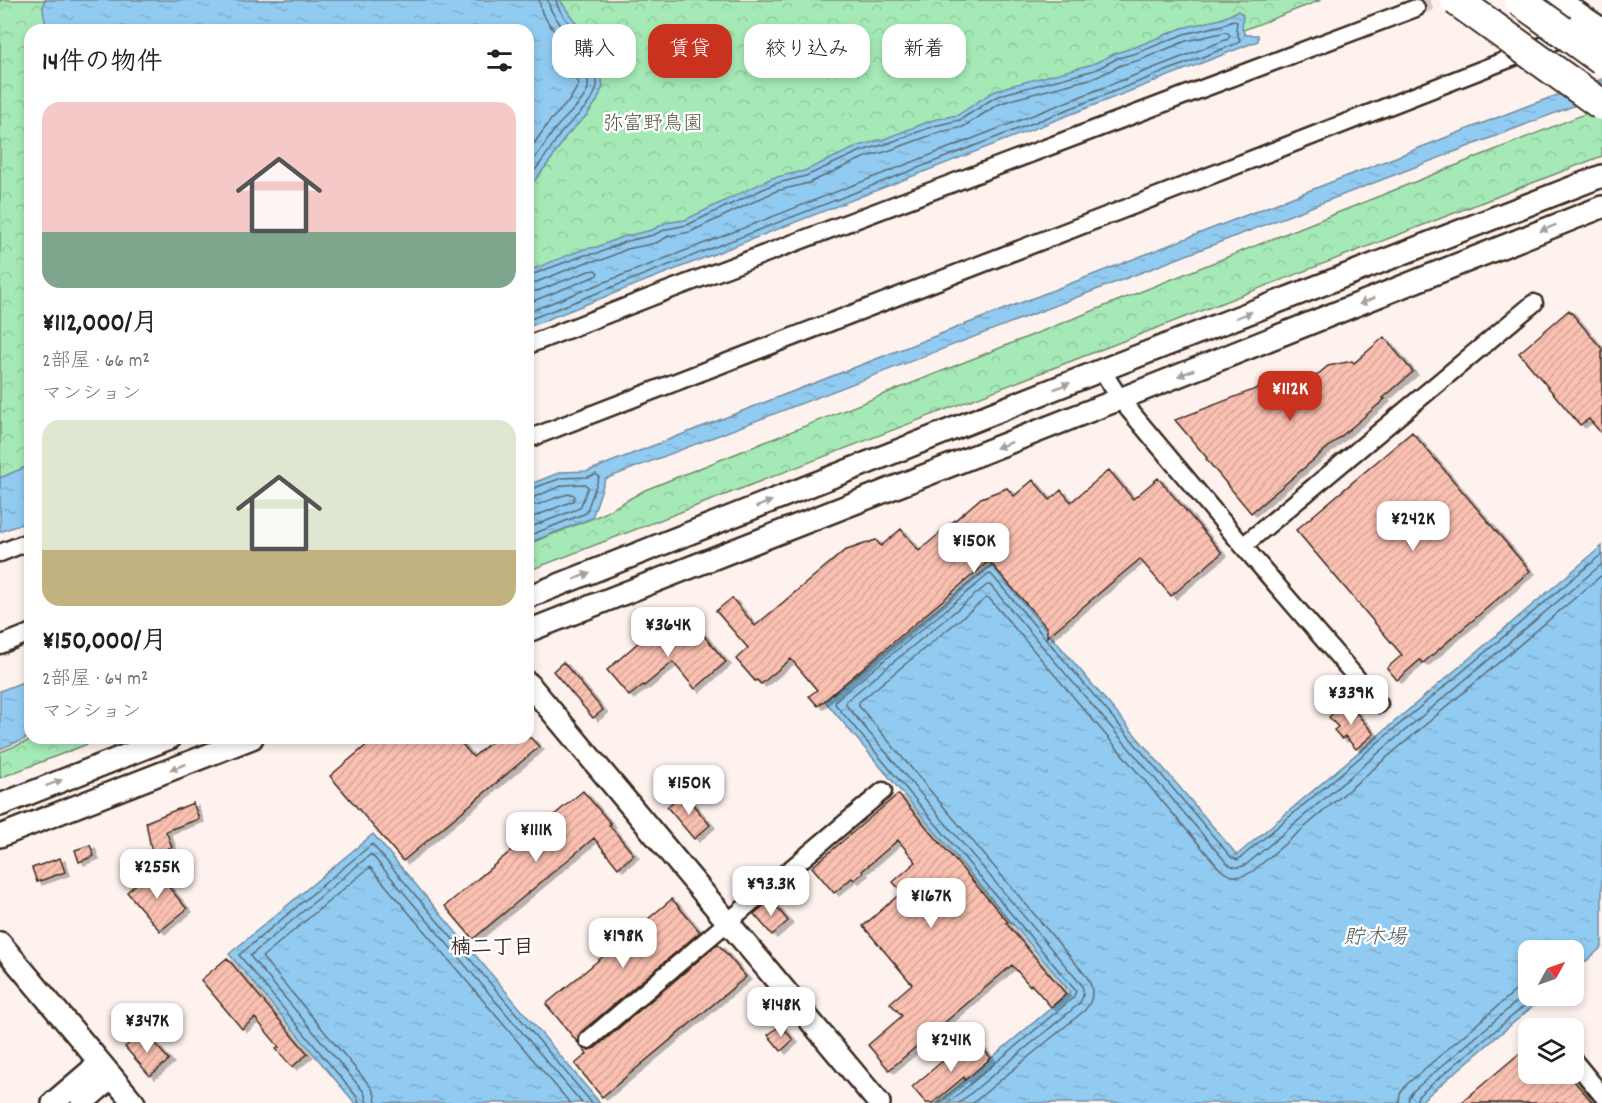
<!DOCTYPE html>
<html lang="ja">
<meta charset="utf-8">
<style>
body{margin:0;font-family:Dekko,"Klee One",sans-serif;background:#f2f2f2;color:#222;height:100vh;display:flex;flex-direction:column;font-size:22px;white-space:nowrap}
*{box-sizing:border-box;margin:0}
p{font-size:20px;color:#767676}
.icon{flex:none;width:33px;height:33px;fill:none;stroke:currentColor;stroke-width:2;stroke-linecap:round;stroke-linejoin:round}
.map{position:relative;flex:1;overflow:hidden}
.sheet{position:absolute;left:24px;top:24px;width:510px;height:720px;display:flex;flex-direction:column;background:#fff;border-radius:18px;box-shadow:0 3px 9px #0003}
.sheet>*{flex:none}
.top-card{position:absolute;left:552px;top:24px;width:570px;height:54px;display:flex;gap:12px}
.needle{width:39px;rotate:50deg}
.fabs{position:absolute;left:1518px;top:940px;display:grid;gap:12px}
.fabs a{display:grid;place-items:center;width:66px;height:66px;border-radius:12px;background:#fff;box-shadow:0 3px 9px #0003;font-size:30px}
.price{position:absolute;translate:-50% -51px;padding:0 14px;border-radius:12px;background:#fff;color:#222;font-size:20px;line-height:39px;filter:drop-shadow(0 2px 3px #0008)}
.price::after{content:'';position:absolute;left:50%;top:36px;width:18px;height:14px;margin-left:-9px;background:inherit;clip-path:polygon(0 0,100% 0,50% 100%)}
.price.selected{background:#c8321e;color:#fff}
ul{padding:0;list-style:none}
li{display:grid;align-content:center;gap:12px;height:318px;padding:0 18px}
li span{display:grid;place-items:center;height:186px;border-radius:18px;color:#555}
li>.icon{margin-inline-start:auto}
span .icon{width:108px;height:108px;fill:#fffc;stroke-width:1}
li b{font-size:26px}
h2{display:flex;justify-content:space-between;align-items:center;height:72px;padding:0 18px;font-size:26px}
.chip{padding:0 21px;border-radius:18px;background:#fff;box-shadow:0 3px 9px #0003;font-size:21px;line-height:54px}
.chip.selected{background:#c8321e;color:#fff}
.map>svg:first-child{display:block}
.forest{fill:url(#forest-crowns);stroke:#708a6a;stroke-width:1.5}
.water{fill:url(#water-ripples);stroke:#6f8b9d;stroke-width:1.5}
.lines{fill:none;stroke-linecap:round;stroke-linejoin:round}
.shore{stroke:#5d6a72;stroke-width:1.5}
.building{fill:url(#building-hatch);stroke:#3b2a1e;stroke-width:1.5;filter:url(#shadow)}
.minor-tunnel{stroke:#d7cac5;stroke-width:16;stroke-dasharray:16 8;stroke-linecap:butt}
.minor-casing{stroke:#3b2a1e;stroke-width:21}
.tertiary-casing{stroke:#3b2a1e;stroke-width:26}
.primary-casing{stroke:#3b2a1e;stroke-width:32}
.minor{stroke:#fff;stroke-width:16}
.tertiary{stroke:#fff;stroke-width:21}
.primary{stroke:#fff;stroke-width:27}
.primary-bridge-casing{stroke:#3b2a1e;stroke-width:32;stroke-linecap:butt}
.motorway-bridge-casing{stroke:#3b2a1e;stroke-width:34;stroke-linecap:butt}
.primary-bridge{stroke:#fff;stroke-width:27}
.motorway-bridge{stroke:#fff;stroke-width:30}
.oneway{fill:#a79f9a}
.labels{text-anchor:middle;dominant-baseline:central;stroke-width:5;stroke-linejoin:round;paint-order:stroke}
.park-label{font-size:20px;fill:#565a44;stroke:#fff}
.water-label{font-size:21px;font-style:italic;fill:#555a5d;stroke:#fff}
.neighbourhood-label{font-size:21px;font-weight:bold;fill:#3b2a1e;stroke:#fff}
</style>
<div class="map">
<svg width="1602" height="1103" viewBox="0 0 1602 1103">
<defs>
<pattern id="forest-crowns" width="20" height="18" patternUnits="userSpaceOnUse" patternTransform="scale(1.5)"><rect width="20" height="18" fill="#a5eab6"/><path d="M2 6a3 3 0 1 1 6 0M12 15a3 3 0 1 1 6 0" fill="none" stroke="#8fc99c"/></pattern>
<pattern id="water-ripples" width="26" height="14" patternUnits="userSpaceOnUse" patternTransform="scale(1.5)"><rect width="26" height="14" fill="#91cbf1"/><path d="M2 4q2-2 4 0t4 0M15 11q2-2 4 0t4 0" fill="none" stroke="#7eaece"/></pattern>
<pattern id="building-hatch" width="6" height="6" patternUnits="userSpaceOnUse" patternTransform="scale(1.5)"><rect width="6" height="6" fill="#fac0b1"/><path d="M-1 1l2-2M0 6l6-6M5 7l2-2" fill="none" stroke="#d7a598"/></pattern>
<filter id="shadow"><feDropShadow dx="5" dy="3" stdDeviation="0" flood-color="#0004"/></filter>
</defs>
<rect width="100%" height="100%" fill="#fef2ef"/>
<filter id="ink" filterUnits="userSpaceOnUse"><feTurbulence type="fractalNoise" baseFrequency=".0167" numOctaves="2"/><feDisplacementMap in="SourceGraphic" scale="12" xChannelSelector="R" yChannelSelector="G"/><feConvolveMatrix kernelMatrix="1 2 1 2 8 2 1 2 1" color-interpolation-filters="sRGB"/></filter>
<g filter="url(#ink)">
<path class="forest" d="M 0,0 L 1321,0 L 528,308 L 528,30 L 30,30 L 30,502 L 0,513 Z
M 1602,107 L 1602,156 L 528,571 L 528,544 L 603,514 L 645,490 Z
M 36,738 L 103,738 L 0,778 L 0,752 Z"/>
<path class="water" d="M 44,0 L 560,0 L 576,23 L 589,59 L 597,68 L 601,75 L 603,86 L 597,101 L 587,115 L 566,136 L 553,157 L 536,179 L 528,185 L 528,30 L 48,30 C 44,19 42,11 44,0 Z
M 1238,11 L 1243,15 L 1242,28 L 1245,35 L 1258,35 L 1258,41 L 528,327 L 528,271 L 584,249 L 597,247 L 622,237 L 652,230 L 665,223 L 685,220 L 772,178 L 804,171 L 859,146 L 884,139 L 933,120 L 958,115 L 991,93 L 1006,87 L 1093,64 L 1116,53 L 1135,47 L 1182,28 L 1221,19 Z
M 1602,79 L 1602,95 L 605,479 L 592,518 L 528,543 L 528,485 L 561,472 L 588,471 L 1527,106 Z
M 30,465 L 30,521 L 0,532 L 0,478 Z
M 1602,546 L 1602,947 L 1574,972 L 1574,951 L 1528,951 L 1528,996 L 1545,996 L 1419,1103 L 938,1103 L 1070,992 L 825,701 L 991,565 L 1237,855 Z
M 30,679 L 30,737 L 0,749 L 0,691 Z
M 373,834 L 600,1103 L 355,1103 L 229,954 Z"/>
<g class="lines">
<path class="shore" d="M 528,152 L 550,121 L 569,101 L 579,84 L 569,68 L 556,34 L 542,13 L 539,0
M 528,167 C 538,155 546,142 555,129 C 563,118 592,97 588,81 C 587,74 579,69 576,62 C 571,53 569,42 565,32 C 560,21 549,13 548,0
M 528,177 C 542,165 550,148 561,133 C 571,120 594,104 597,86 C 598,76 589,70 584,62 C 577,52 576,39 571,28 C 567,18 557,11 556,0
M 528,276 L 585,255 L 599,253 L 624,242 L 653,235 L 667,229 L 687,225 L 774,184 L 806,176 L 861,151 L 886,144 L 934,126 L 960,120 L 994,98 L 1007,93 L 1095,70 L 1118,58 L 1137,53 L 1184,34 L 1223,25 L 1233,20 L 1237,22 L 1236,30 L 1240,40 L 1238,43 L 528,320
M 528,283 L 534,283 L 587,262 L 602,260 L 627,249 L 656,243 L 669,236 L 690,232 L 776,191 L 809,183 L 863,158 L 888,151 L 937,133 L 963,127 L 997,105 L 1010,100 L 1097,77 L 1121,65 L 1140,60 L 1186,41 L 1226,32 L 1230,35 L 1228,39 L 528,312
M 528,292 L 537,291 L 589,271 L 595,270 L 598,273 L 596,276 L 528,303
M 528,490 L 562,478 L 588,477 L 596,474 L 599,477 L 586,513 L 528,536
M 528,497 L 534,497 L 564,485 L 585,484 L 588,487 L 580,508 L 528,528
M 528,506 C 544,506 557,494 572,494 L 575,496 L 573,501 L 528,519
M 359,1103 L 357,1097 L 239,955 L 372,844 L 592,1103
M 367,1103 L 364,1092 L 250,956 L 371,854 L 582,1103
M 376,1103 L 375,1095 L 371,1087 L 262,957 L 370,867 L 570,1103
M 948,1103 L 1073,998 L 1076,991 L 835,704 L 836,700 L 988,575 L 991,574 L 1231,857 L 1238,860 L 1602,554
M 959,1103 L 1079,1004 C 1084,997 1085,990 1080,983 L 846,705 L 846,701 L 987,585 L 990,585 L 1226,862 C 1232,868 1239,869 1247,864 L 1602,564
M 973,1103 L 1085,1010 C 1094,1000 1094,989 1087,977 L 859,706 L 859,702 L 986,598 L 989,598 L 1220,869 C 1230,878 1241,879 1253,871 L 1602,575
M 1399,1103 L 1400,1094 L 1407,1084 L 1528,980
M 1408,1103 L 1409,1097 L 1413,1091 L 1528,992
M 1416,1103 L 1418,1096 L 1536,996"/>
</g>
<path class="building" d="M 1569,310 L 1602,349 L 1602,434 L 1589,419 L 1580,425 L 1519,353 Z
M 1384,337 L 1413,372 L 1383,398 L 1385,399 L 1251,513 L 1206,459 L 1207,458 L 1175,420 L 1287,377 L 1299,390 L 1328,366 L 1352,361 L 1354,363 Z
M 1412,432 L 1530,571 L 1423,663 L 1420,660 L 1397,680 L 1387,668 L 1402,655 L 1296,530 Z
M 1109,470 L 1133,499 L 1158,478 L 1222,553 L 1171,596 L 1140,559 L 1047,637 L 1047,628 L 989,561 L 818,706 L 809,696 L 817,690 L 791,659 L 761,684 L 757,680 L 755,681 L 736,659 L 748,648 L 716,611 L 732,598 L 755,626 L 844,551 L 876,540 L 881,546 L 901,529 L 919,551 L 981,498 L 1007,488 L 1014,496 L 1033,480 L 1050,500 L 1061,490 L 1071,502 Z
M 690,619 L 726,662 L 695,689 L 673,662 L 644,686 L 643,685 L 629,696 L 607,670 L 657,626 L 667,638 Z
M 563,662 L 603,710 L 593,718 L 553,671 Z
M 1347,702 L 1374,734 L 1356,749 L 1345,736 L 1342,739 L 1334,730 L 1338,727 L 1329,717 Z
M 375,738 L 390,738 L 396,744 L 403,738 L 457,738 L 473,757 L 496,738 L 531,738 L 539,747 L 403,861 L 330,776 Z
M 583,791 L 611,824 L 609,825 L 634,855 L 618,868 L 594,838 L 473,939 L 445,906 Z
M 683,793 L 710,825 L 694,839 L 667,807 Z
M 898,794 L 1008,922 L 1006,923 L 1066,994 L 1051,1007 L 1031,984 L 1030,986 L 1012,965 L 889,1070 L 868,1045 L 902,1016 L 890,1003 L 912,984 L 863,926 L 902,892 L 893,882 L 916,862 L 898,840 L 862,871 L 863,873 L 854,880 L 852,878 L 834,893 L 812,867 Z
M 193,803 L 199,819 L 166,831 L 172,847 L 152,854 L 146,822 Z
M 90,845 L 94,856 L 79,862 L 75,850 Z
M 60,858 L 65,872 L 37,882 L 32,868 Z
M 154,869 L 187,909 L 160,931 L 127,892 Z
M 672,899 L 700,932 L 581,1032 L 578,1037 L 579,1044 L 546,1004 Z
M 771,900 L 788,921 L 772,935 L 754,914 Z
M 718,944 L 746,977 L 602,1097 L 575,1064 L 587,1054 L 582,1048 L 589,1050 L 595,1048 Z
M 227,958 L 308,1054 L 292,1067 L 276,1049 L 279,1047 L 255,1018 L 242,1029 L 201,980 Z
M 781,1025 L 793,1040 L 781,1051 L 768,1035 Z
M 144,1031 L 169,1060 L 150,1076 L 125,1047 Z
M 974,1040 L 977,1044 L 978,1043 L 991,1058 L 965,1080 L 964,1077 L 933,1103 L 926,1103 L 912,1087 L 945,1059 L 947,1062 Z
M 1528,1046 L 1528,1074 L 1568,1074 L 1593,1103 L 1461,1103 Z"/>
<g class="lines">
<path class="minor-tunnel" d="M 1416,8 L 1438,0"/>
<defs>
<path id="minor" d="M 528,345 L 664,292 L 1416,8
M 1102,370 L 1120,399 L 1243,546 L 1379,704
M 528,439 L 1163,194 L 1573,34
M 1243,546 L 1534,303
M 0,553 L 30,541
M 0,645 L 30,633
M 588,1040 L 883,791
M 1574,1061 L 1602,1095"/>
<path id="tertiary" d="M 528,597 L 1102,370 L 1602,176
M 528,631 L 1120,399 L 1602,207
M 528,683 L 879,1103
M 0,805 L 170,738
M 0,836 L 252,738
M 0,943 L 134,1103
M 53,1103 L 100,1063
M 82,1103 L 112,1077"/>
<path id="primary" d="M 1554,0 L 1584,21"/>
</defs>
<use href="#minor" class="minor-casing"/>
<use href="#tertiary" class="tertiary-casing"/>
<use href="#primary" class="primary-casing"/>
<use href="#minor" class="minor"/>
<use href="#tertiary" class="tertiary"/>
<use href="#primary" class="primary"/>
<defs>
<path id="primary-bridge" d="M 1584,21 L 1602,33"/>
<path id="motorway-bridge" d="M 1456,0 L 1602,105
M 1519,0 L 1602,60"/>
</defs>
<use href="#primary-bridge" class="primary-bridge-casing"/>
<use href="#motorway-bridge" class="motorway-bridge-casing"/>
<use href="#primary-bridge" class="primary-bridge"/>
<use href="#motorway-bridge" class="motorway-bridge"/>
</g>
<defs><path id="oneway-solid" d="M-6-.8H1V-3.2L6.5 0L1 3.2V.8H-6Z" transform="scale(1.5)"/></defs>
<g class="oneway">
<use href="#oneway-solid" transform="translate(1548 228) rotate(158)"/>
<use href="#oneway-solid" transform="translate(1367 301) rotate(158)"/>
<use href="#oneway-solid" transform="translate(1244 315) rotate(-21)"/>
<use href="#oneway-solid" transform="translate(1186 373) rotate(158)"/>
<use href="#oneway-solid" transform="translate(1062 386) rotate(-22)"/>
<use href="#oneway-solid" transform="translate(1004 445) rotate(159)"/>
<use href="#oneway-solid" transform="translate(764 504) rotate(-22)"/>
<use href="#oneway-solid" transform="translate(582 576) rotate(-22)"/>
<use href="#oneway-solid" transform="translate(178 767) rotate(159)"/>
<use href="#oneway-solid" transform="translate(54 783) rotate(-21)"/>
</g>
</g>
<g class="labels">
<g class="park-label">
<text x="653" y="125">弥富野鳥園</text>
</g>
<g class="water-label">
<text x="1375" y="939">貯木場</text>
</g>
<g class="neighbourhood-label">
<text x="492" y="949">楠二丁目</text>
</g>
</g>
</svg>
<div class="fabs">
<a><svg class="needle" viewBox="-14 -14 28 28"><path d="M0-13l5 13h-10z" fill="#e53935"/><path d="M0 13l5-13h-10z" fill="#767676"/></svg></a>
<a><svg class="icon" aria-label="layers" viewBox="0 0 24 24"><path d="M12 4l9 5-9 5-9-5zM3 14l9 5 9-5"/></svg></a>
</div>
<b class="price selected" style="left:1290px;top:422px">¥112K</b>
<b class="price" style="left:1413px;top:552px">¥242K</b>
<b class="price" style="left:974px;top:574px">¥150K</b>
<b class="price" style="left:668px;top:658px">¥364K</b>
<b class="price" style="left:1351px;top:726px">¥339K</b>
<b class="price" style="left:689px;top:816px">¥150K</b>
<b class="price" style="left:536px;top:863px">¥111K</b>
<b class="price" style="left:157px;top:900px">¥255K</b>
<b class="price" style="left:771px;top:917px">¥93.3K</b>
<b class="price" style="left:931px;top:929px">¥167K</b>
<b class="price" style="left:623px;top:969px">¥198K</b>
<b class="price" style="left:781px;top:1038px">¥148K</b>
<b class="price" style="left:147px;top:1054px">¥347K</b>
<b class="price" style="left:951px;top:1073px">¥241K</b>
<div class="top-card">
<a class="chip">購入</a>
<a class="chip selected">賃貸</a>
<a class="chip">絞り込み</a>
<a class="chip">新着</a>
</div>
<section class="sheet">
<h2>14件の物件<svg class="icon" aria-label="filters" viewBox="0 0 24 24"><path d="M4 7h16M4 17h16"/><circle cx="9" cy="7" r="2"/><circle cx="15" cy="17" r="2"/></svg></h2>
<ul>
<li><span style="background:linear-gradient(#f6c9c9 70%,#7fa58c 0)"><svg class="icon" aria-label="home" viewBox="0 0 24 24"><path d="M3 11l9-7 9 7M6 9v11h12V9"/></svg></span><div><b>¥112,000/月</b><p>2部屋 · 66 m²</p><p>マンション</p></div></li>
<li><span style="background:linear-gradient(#dfe7d0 70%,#c2b280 0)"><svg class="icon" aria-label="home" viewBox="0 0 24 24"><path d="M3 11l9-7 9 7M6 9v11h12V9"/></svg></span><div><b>¥150,000/月</b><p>2部屋 · 64 m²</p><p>マンション</p></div></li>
</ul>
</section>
</div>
